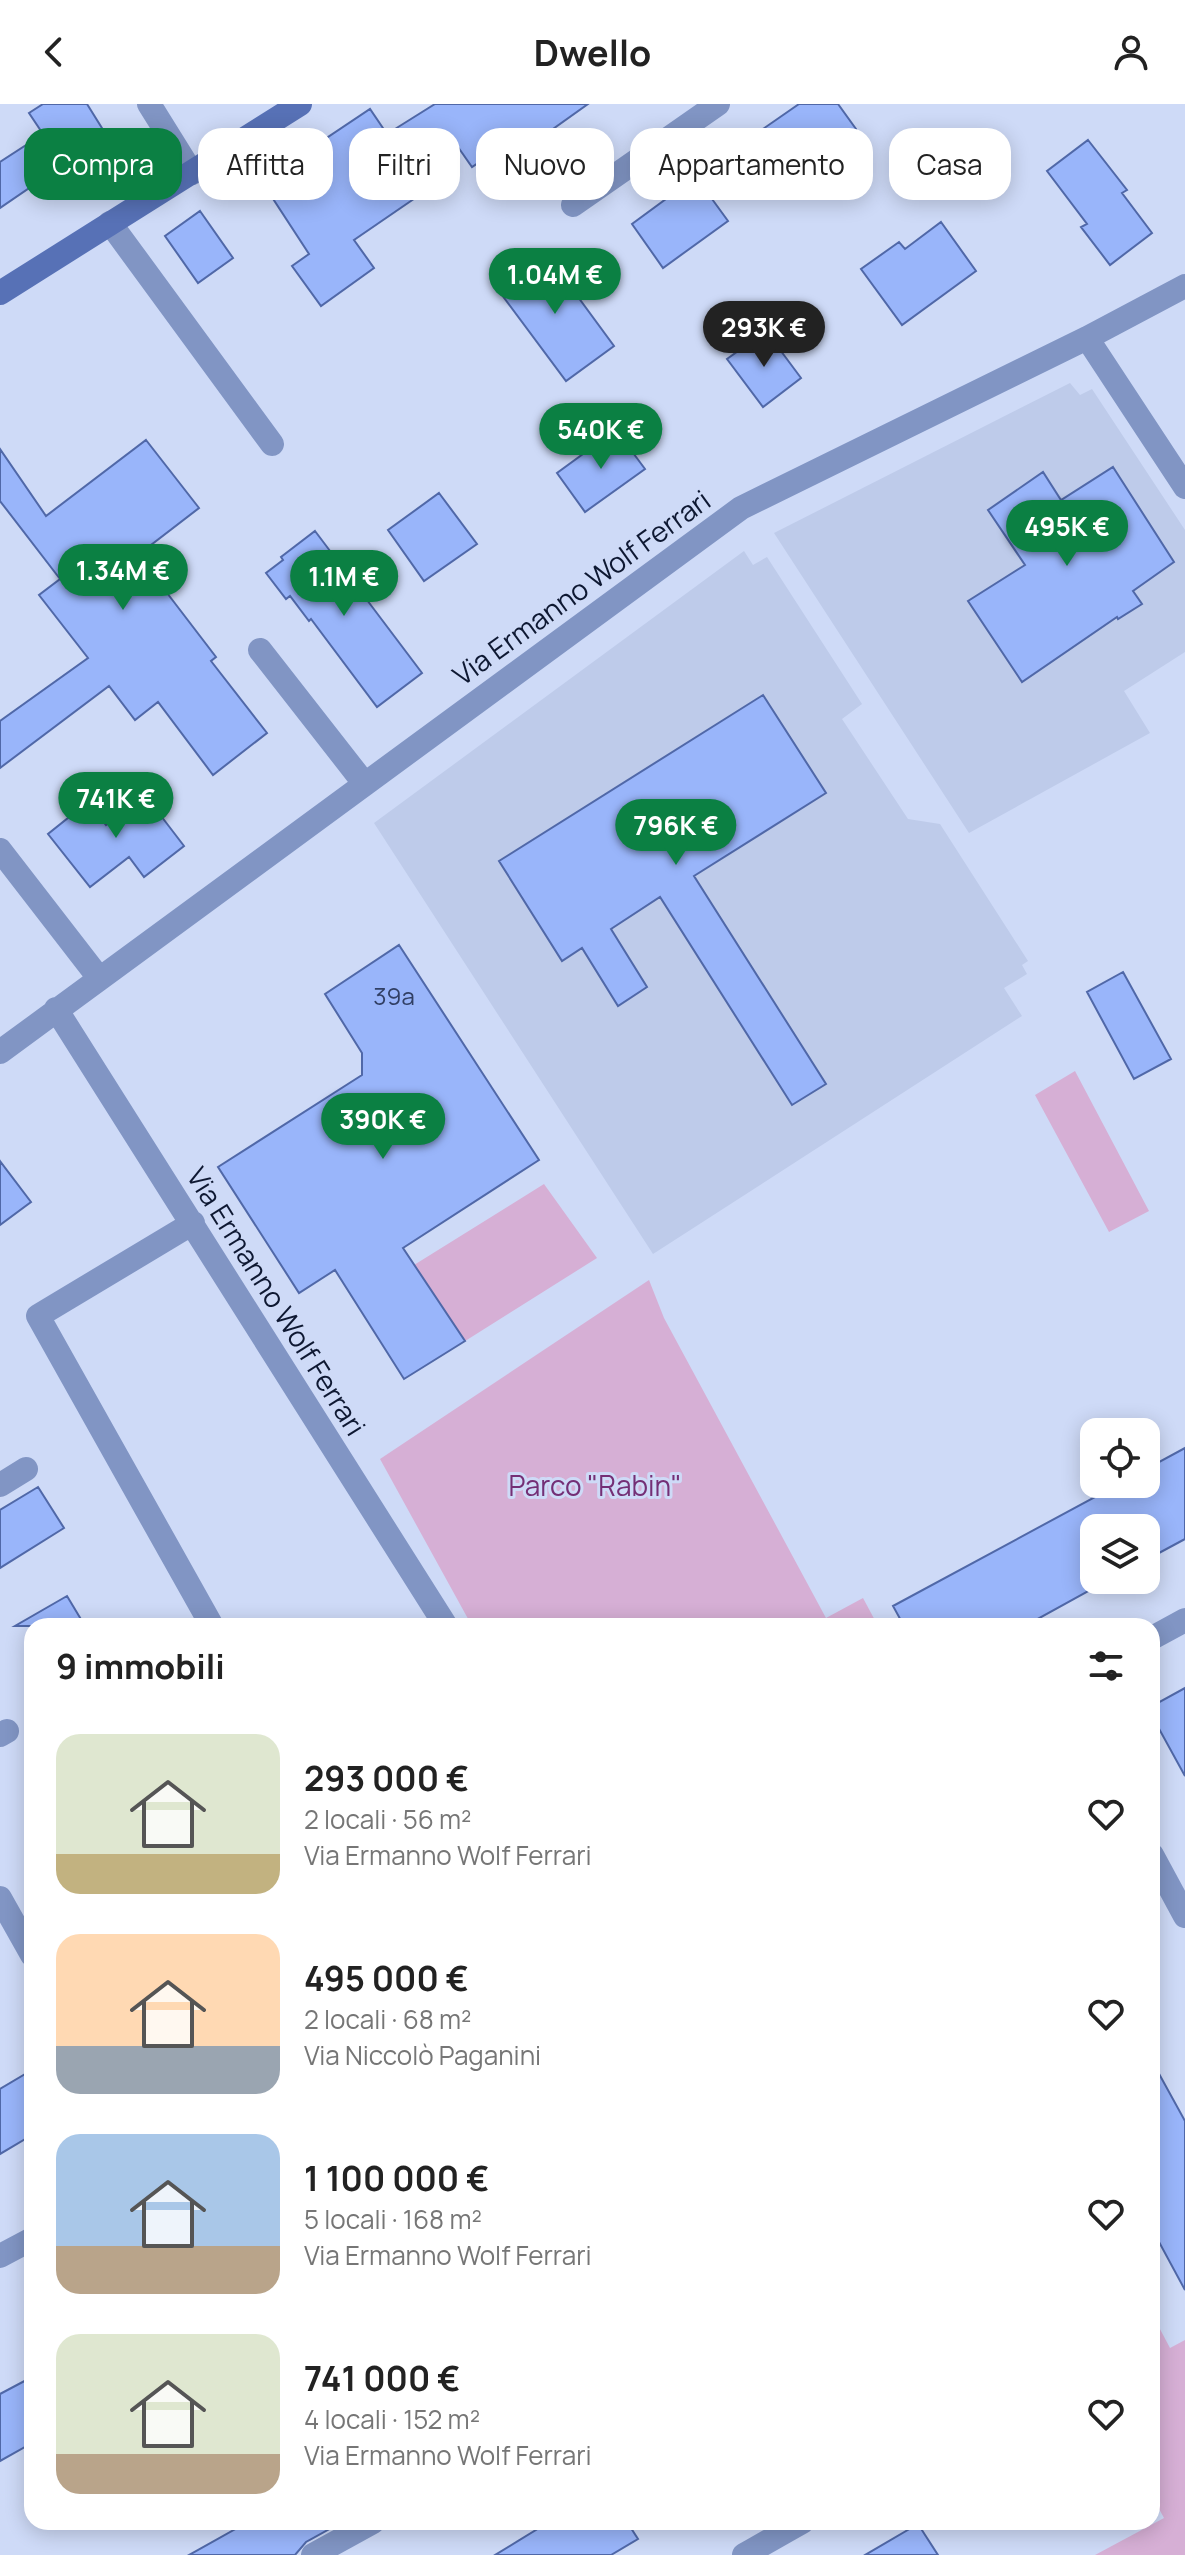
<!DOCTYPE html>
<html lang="it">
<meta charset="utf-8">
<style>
body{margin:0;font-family:Manrope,sans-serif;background:#f6f6f6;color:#222;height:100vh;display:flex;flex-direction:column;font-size:30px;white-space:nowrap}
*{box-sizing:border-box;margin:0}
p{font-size:26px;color:#767676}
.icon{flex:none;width:44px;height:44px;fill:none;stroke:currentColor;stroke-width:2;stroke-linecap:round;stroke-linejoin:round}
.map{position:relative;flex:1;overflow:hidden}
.drawer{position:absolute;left:24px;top:1514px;width:1136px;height:912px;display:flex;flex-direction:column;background:#fff;border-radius:24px;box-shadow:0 4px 20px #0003}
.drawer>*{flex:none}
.hud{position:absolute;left:24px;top:24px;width:1138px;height:72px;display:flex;gap:16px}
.tools{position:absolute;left:1080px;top:1314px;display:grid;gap:16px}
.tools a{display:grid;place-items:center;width:80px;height:80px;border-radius:16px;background:#fff;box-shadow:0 4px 20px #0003;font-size:40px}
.price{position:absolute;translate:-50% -68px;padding:0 18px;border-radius:28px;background:#0b8043;color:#fff;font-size:26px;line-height:52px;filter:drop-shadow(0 2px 4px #0008)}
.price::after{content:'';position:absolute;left:50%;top:48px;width:24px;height:18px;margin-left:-12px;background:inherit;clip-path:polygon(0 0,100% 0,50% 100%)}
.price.on{background:#222;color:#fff}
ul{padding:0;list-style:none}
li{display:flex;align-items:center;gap:24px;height:200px;padding:0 32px}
li span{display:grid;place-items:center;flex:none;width:224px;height:160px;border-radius:24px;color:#555}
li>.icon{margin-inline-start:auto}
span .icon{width:96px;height:96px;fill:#fffc;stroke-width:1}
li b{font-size:34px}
h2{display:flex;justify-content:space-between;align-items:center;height:96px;padding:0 32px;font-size:34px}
.tag{padding:0 28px;border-radius:24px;background:#fff;box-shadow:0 4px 20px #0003;font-size:28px;line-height:72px}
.tag.on{background:#0b8043;color:#fff}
header{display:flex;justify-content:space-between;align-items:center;height:104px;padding:0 32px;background:#fff;font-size:36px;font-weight:700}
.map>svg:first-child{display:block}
.built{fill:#becbea}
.green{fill:#d6afd5}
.building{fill:#99b5fa;stroke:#5068a8;stroke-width:2}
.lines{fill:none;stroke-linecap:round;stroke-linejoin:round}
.street{stroke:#8195c4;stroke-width:24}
.secondary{stroke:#5771b6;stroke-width:24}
.labels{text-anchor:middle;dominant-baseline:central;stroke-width:6;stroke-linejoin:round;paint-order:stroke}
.number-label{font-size:24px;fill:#313f64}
.street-label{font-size:28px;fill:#0e1832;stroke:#cedaf7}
.park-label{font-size:28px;fill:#742f76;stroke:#cedaf7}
</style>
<header><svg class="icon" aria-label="back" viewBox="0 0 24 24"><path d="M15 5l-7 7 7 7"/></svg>Dwello<svg class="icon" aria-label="person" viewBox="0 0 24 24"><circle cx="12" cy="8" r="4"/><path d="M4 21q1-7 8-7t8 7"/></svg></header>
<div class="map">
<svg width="1185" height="2451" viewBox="0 0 1185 2451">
<rect width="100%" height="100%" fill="#cedaf7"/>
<path class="built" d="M 1070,279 L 1080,291 L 1092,285 L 1185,426 L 1185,548 L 1124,587 L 1150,629 L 969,729 L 774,429 Z
M 744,447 L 753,461 L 767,453 L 862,600 L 842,615 L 908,715 L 940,720 L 1028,857 L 1022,861 L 1027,870 L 1004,884 L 1022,912 L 653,1150 L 374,719 Z"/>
<path class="green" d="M 1075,967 L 1149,1107 L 1109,1128 L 1035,991 Z
M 544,1080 L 597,1154 L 462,1239 L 414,1161 Z
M 649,1176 L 664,1214 L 826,1514 L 863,1494 L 878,1522 L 472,1522 L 380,1355 Z
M 1152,2210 L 1170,2244 L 1185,2236 L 1185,2451 L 1095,2451 L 1164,2414 L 1152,2392 Z"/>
<path class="building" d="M 43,0 L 87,0 L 110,37 L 66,66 L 63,61 L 0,104 L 0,58 L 43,30 L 29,9 Z
M 435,0 L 588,0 L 529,42 L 521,30 L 472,63 L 458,43 L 410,74 L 421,90 L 354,136 L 374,164 L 321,202 L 292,162 L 309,150 L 251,61 L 282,41 L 292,57 L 370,5 L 387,30 Z
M 799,0 L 838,0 L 856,25 L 792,71 L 760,27 Z
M 1088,36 L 1127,86 L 1122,89 L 1152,129 L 1110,161 L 1081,123 L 1087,120 L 1047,67 Z
M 696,73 L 728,117 L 663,164 L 632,120 Z
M 200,107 L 233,154 L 198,179 L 165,132 Z
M 941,118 L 976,167 L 902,221 L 861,165 L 899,138 L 905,145 Z
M 545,148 L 614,242 L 566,277 L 496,183 Z
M 766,227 L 801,274 L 763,303 L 727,255 Z
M 616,326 L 645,365 L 585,408 L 557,369 Z
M 146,336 L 199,404 L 138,451 L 216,553 L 211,557 L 267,629 L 213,671 L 158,598 L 135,616 L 109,582 L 0,664 L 0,617 L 88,554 L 39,491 L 60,475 L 0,397 L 0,345 L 46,412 Z
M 1113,363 L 1174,458 L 1133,487 L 1142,500 L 1118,515 L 1117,513 L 1022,578 L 968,497 L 1025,461 L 988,406 L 1043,368 L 1061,396 Z
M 439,389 L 477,440 L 424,477 L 388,426 Z
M 315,427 L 422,569 L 377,603 L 311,515 L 309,517 L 290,492 L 286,495 L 266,469 L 283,456 L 281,453 Z
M 763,591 L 826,689 L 694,772 L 826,980 L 792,1001 L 660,793 L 611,825 L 647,883 L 618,902 L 582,844 L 562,857 L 499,757 Z
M 145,691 L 184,742 L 144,773 L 129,753 L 90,783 L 48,730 L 88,698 L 106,721 Z
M 399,841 L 539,1056 L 403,1144 L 465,1237 L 404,1275 L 335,1166 L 299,1189 L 218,1063 L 362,971 L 362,949 L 325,890 Z
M 1123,868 L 1171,955 L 1134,975 L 1087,888 Z
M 0,1057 L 31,1098 L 0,1121 Z
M 1185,1344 L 1185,1435 L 1146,1456 L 1146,1424 L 1094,1424 L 1094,1484 L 1025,1522 L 904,1522 L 893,1502 L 1119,1380 L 1146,1380 L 1146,1365 Z
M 38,1383 L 64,1424 L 0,1464 L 0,1406 Z
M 67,1492 L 85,1522 L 15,1522 Z
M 1185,1584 L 1185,1672 L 1152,1612 L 1152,1602 Z
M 1152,1957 L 1185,2017 L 1185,2186 L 1152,2125 Z
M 32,1966 L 32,2031 L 0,2050 L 0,1985 Z
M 32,2273 L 32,2339 L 0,2357 L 0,2290 Z
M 248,2418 L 342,2418 L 306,2438 L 295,2451 L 189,2451 Z
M 549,2418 L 627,2418 L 638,2435 L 611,2451 L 495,2451 Z
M 918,2420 L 938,2451 L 865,2451 Z"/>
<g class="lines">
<path class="street" d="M 149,0 L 192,69
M 573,101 L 718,0
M 110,119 L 272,340
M 1087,234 L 1185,383
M 260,546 L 364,679
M 0,746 L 99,874
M 56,905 L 446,1522
M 0,948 L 741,404 L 1087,234 L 1185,182
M 193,1119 L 38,1212 L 212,1522
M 0,1381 L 26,1365
M 1152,1534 L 1185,1516
M 0,1631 L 7,1627
M 1152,1751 L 1185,1812
M 0,1794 L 32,1851
M 0,2152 L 32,2135
M 313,2451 L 373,2418
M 744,2451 L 802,2418"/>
<path class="secondary" d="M 0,189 L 300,0"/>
</g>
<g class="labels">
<g class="number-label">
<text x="394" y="891">39a</text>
</g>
<g class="street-label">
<text transform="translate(581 483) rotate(-36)">Via Ermanno Wolf Ferrari</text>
<text transform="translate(277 1197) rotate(58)">Via Ermanno Wolf Ferrari</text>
</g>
<g class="park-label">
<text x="595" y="1381">Parco "Rabin"</text>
</g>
</g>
</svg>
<div class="tools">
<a><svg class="icon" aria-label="locate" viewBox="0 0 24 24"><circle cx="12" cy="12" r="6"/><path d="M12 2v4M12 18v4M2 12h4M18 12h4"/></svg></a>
<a><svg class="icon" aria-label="layers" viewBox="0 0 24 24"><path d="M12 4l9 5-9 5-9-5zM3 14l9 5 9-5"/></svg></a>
</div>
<b class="price" style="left:555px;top:212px">1.04M €</b>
<b class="price on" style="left:764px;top:265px">293K €</b>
<b class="price" style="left:601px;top:367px">540K €</b>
<b class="price" style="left:1067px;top:464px">495K €</b>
<b class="price" style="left:123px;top:508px">1.34M €</b>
<b class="price" style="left:344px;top:514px">1.1M €</b>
<b class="price" style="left:116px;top:736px">741K €</b>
<b class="price" style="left:676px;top:763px">796K €</b>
<b class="price" style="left:383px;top:1057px">390K €</b>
<div class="hud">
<a class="tag on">Compra</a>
<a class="tag">Affitta</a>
<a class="tag">Filtri</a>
<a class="tag">Nuovo</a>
<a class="tag">Appartamento</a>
<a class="tag">Casa</a>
</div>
<section class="drawer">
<h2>9 immobili<svg class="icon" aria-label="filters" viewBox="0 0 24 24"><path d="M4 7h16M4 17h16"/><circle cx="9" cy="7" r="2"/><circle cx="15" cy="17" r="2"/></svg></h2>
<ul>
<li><span style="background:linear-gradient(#dfe7d0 75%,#c2b280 0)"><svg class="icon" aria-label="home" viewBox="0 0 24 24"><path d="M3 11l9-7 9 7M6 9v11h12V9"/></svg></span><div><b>293 000 €</b><p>2 locali · 56 m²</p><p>Via Ermanno Wolf Ferrari</p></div><svg class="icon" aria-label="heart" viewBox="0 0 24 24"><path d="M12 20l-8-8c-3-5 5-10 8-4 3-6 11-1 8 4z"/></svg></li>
<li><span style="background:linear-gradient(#ffd9b3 70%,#9aa5b1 0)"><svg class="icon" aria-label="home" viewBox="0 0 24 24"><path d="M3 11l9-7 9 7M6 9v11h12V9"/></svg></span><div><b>495 000 €</b><p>2 locali · 68 m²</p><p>Via Niccolò Paganini</p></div><svg class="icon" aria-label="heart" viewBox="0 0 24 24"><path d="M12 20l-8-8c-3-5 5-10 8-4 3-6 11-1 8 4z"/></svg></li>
<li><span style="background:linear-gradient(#a9c7e8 70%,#b9a48a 0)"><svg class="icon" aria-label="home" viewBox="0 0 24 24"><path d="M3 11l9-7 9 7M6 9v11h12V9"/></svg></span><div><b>1 100 000 €</b><p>5 locali · 168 m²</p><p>Via Ermanno Wolf Ferrari</p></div><svg class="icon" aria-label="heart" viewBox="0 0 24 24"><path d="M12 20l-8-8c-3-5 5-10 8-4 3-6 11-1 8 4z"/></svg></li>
<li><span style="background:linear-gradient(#dfe7d0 75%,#b9a48a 0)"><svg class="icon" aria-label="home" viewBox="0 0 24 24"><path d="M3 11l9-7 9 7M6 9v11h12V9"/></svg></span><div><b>741 000 €</b><p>4 locali · 152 m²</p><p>Via Ermanno Wolf Ferrari</p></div><svg class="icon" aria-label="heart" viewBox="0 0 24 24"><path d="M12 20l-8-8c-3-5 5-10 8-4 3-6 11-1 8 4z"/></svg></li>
</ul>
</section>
</div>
